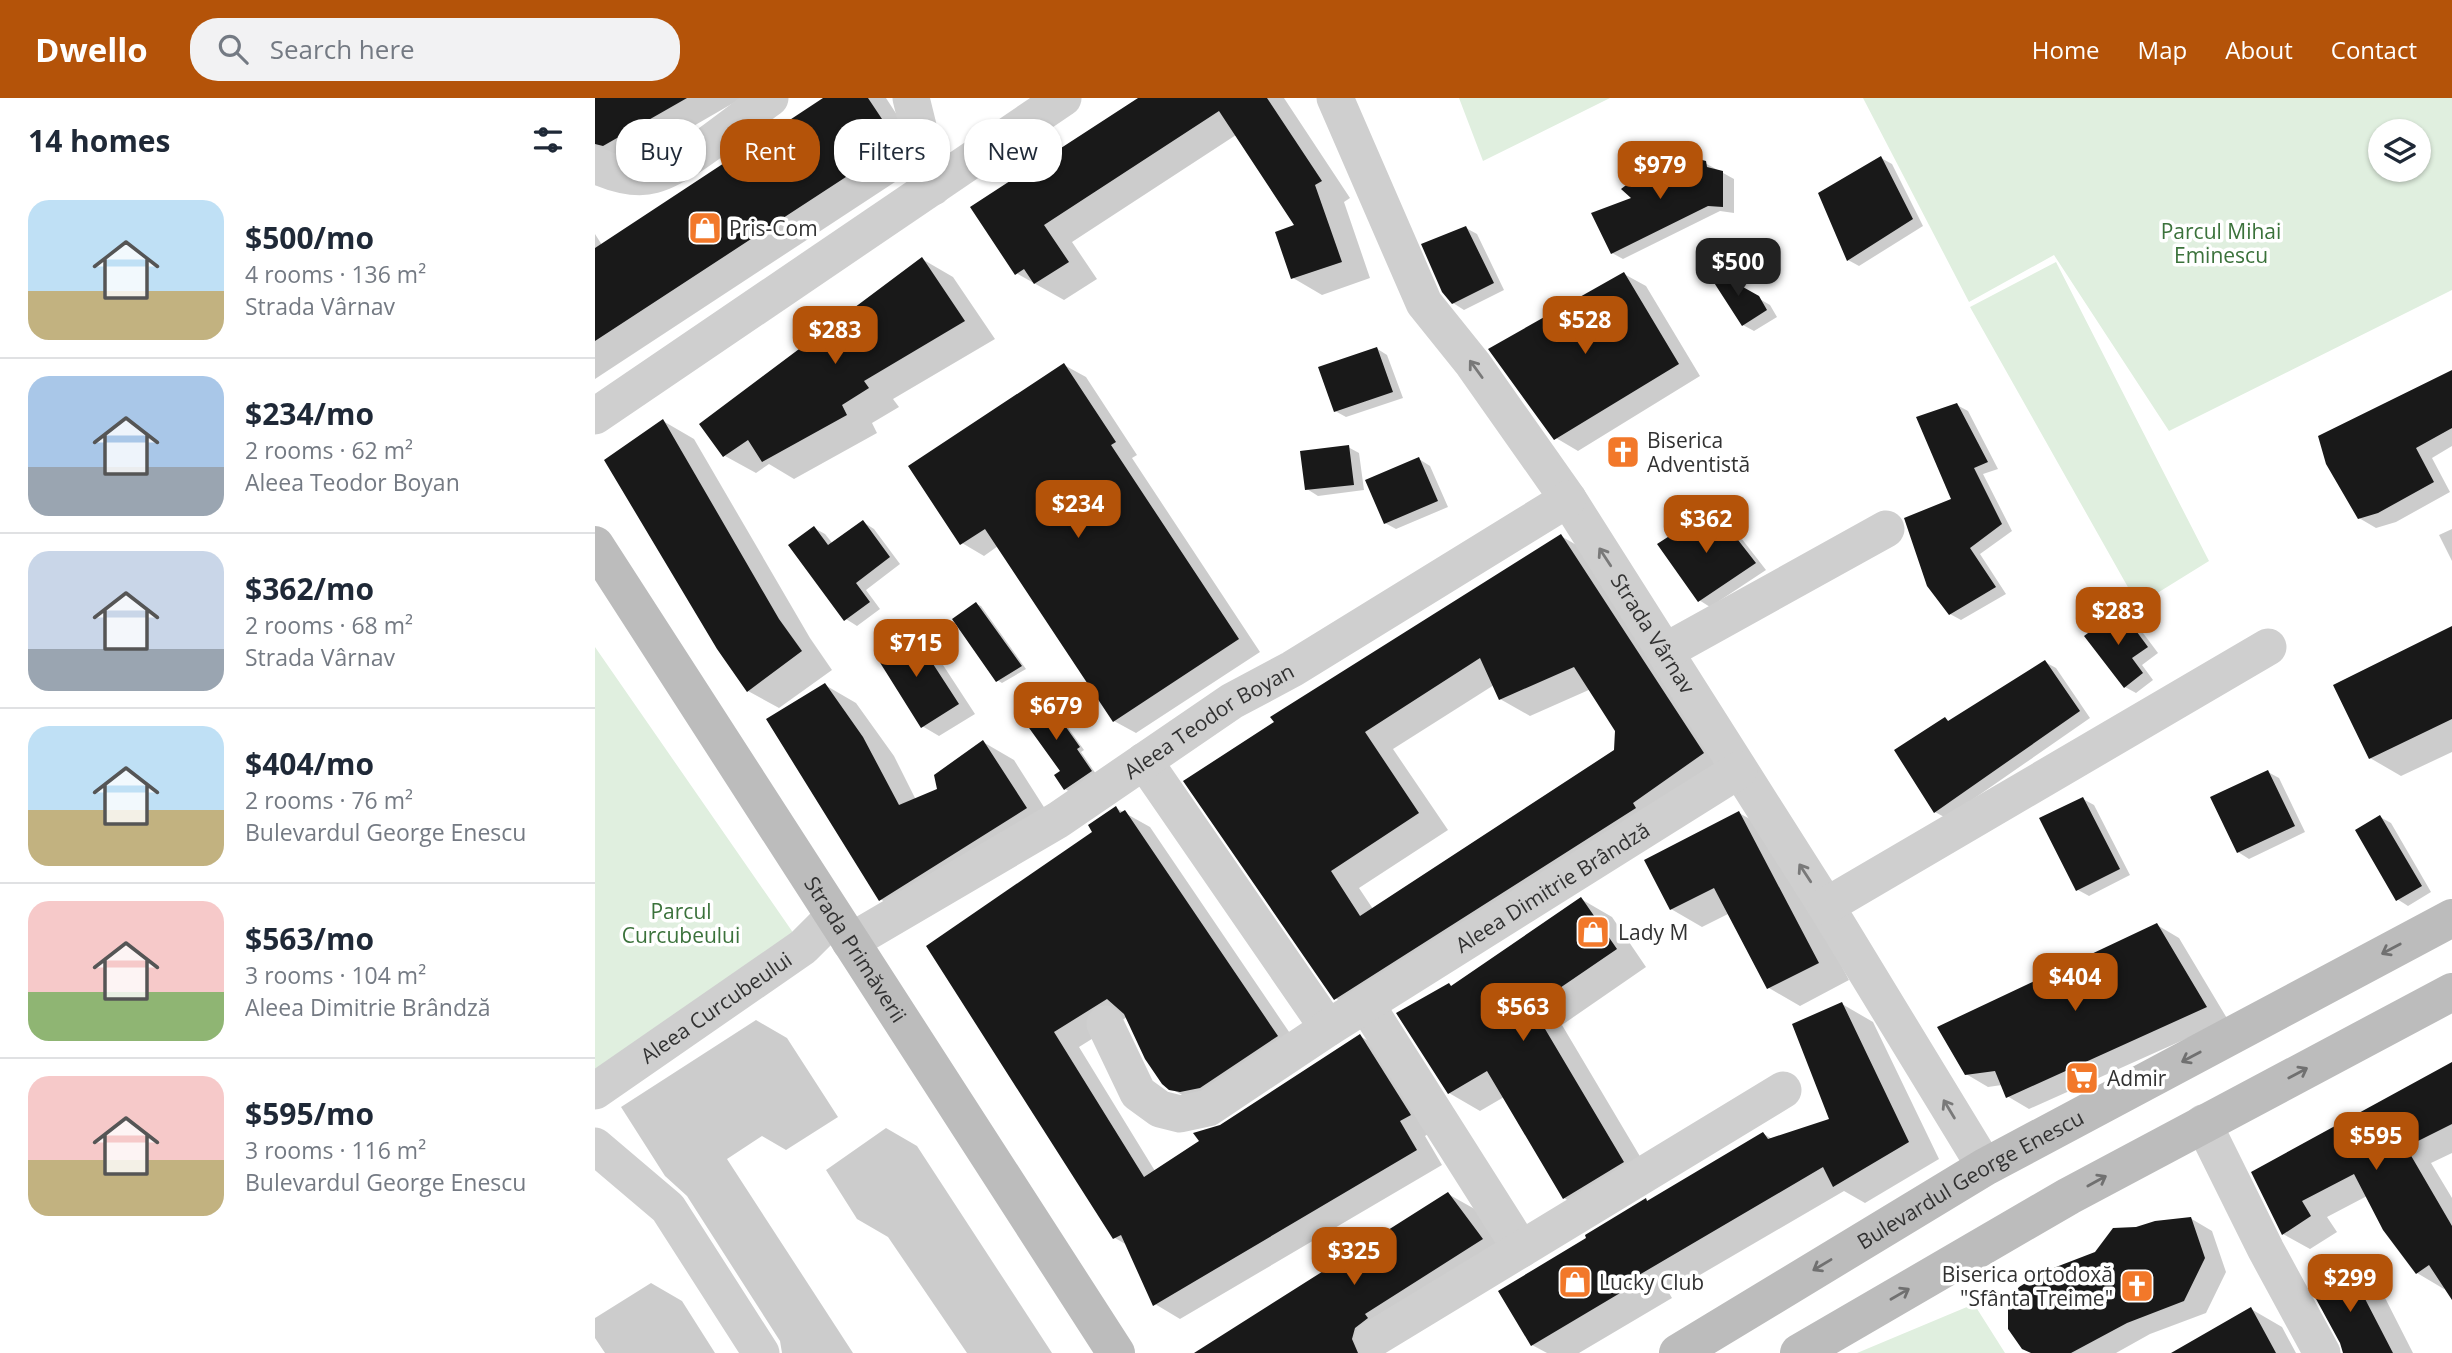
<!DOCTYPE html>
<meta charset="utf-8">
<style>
body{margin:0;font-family:"Open Sans",sans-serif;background:#f2f2f3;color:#1f2937;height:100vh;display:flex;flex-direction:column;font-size:26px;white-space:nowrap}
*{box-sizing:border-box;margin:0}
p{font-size:23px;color:#747a83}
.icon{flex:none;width:38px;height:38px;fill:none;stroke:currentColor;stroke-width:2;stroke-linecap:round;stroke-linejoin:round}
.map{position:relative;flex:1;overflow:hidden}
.drawer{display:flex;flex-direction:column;background:#fff;width:595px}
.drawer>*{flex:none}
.guide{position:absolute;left:21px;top:21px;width:665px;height:63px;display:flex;gap:14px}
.controls{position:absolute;left:1773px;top:21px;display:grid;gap:14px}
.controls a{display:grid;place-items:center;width:63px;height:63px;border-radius:50%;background:#fff;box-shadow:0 2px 5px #0004;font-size:35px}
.price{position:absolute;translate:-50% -60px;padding:0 16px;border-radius:14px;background:#b45309;color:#fff;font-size:23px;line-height:46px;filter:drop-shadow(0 2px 4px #0008)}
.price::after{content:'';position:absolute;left:50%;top:42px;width:21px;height:16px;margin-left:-10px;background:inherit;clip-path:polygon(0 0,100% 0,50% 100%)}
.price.on{background:#222;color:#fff}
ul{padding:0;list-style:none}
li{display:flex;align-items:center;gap:21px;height:175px;padding:0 28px}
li+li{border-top:2px solid #e0e1e3}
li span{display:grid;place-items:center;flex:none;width:196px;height:140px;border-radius:21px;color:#555}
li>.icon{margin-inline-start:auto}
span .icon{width:84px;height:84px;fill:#fffc;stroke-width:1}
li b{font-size:30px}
h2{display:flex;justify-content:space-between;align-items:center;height:84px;padding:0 28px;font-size:30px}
.chip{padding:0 24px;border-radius:28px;background:#fff;box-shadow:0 2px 5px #0004;font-size:24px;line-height:63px}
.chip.on{background:#b45309;color:#fff}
header{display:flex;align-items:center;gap:42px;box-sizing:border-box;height:98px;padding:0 35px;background:#b45309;color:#fff}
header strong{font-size:33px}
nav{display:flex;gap:38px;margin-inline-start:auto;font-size:24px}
.search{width:490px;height:63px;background:#f2f2f3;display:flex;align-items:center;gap:18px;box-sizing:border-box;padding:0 24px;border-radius:28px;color:#747a83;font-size:26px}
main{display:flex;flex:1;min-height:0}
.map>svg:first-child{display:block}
.green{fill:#e0efdf;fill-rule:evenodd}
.shadow{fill:#0003;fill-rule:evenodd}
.building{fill:#191919;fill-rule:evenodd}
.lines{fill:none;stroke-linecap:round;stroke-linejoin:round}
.minor{stroke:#cfcfcf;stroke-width:37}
.secondary{stroke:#bcbcbc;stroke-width:38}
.oneway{stroke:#797979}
.oneway2{stroke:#707070}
.labels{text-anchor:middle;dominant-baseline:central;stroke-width:7;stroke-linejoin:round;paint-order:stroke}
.poi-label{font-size:21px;fill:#323232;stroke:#fff;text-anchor:start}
.park-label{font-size:21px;fill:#3b723b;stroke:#fff}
.street-label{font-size:21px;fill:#323232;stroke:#fff}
</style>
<header>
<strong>Dwello</strong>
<div class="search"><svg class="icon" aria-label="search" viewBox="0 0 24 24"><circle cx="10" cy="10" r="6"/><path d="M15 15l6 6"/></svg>Search here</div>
<nav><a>Home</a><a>Map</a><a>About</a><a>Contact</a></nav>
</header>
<main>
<section class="drawer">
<h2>14 homes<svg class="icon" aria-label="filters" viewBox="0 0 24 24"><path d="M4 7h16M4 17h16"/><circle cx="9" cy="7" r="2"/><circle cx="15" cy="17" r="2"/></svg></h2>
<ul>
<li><span style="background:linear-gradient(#bfe0f5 65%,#c2b280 0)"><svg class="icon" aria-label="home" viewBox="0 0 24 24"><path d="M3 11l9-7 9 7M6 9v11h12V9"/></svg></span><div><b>$500/mo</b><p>4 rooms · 136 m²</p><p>Strada Vârnav</p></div></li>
<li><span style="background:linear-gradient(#a9c7e8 65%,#9aa5b1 0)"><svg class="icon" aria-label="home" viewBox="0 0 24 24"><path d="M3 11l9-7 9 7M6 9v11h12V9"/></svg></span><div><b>$234/mo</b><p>2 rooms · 62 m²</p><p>Aleea Teodor Boyan</p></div></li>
<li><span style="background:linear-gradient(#c9d6e8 70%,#9aa5b1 0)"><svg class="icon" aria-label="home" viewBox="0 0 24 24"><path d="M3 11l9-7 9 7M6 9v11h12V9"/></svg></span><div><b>$362/mo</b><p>2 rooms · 68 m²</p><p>Strada Vârnav</p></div></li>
<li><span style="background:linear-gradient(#bfe0f5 60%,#c2b280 0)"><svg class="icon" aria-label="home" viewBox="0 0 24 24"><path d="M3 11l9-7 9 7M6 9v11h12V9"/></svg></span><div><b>$404/mo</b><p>2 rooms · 76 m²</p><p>Bulevardul George Enescu</p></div></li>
<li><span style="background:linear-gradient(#f6c9c9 65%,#8fb573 0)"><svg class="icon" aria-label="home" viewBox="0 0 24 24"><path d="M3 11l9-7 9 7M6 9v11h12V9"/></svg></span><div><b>$563/mo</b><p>3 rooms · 104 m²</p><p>Aleea Dimitrie Brândză</p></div></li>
<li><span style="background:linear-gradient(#f6c9c9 60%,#c2b280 0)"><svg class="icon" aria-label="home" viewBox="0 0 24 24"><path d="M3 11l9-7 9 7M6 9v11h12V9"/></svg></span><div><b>$595/mo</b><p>3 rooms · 116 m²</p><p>Bulevardul George Enescu</p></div></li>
</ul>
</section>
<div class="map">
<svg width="1857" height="1255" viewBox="0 0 1857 1255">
<rect width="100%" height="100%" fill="#fff"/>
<path class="green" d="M 864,0 L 1015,0 L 888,63 Z
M 1268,0 L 1857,0 L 1857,192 L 1574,333 L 1459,157 L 1374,204 ZM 1785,33 L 1824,33 L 1824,72 L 1785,72 Z
M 1461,164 L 1614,463 L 1543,507 L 1375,209 Z
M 0,549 L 208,849 L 0,981 Z
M 1379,1206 L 1410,1255 L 1262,1255 Z"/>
<path class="shadow" d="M 0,0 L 147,0 L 38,63 L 0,53 Z
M 232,0 L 291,0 L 332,63 L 0,281 L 0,136 L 7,147 Z
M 546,0 L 689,0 L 755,100 L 749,104 L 775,180 L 727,197 L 698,180 L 702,128 L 641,37 L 477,144 L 502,181 L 469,202 L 421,175 L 378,110 Z
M 1286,60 L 1297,66 L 1328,128 L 1264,168 L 1253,162 Z
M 1110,65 L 1139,81 L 1139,115 L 1125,113 L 1028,161 L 1017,155 L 1039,100 L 1061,73 Z
M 871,130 L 882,136 L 909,192 L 869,212 L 858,205 Z
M 327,161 L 358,179 L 400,241 L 298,301 L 304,309 L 277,325 L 282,335 L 199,381 L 174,366 L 161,375 L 130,358 Z
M 1113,171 L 1175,207 L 1182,219 L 1159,233 L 1148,227 Z
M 1029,176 L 1051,188 L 1105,278 L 983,353 L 961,340 Z
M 781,250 L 792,257 L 808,300 L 751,319 L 740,313 Z
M 469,267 L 491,279 L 542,357 L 537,360 L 665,554 L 541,635 L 519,623 L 403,448 L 389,458 L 367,445 Z
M 1857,274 L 1857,348 L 1837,360 L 1855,394 L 1801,424 L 1781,430 L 1764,420 Z
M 1362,307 L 1373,313 L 1403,371 L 1388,376 L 1417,433 L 1385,456 L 1411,496 L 1366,522 L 1355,516 Z
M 68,323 L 99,341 L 215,540 L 237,572 L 184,610 L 153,593 Z
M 753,349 L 764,355 L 769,392 L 723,398 L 712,391 Z
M 824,361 L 835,368 L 853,409 L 801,431 L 790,425 Z
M 1118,412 L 1129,418 L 1171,472 L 1115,509 L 1104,502 Z
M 268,424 L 279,431 L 305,466 L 271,492 L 285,511 L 262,528 L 251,521 L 219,430 L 230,436 L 238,446 Z
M 1857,431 L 1857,463 L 1844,437 Z
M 966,438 L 995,455 L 1137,672 L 770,917 L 740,900 L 590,683 ZM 899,587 L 905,601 L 935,618 L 996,591 L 1022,632 L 1021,653 L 778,811 L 764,790 L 853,732 L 798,651 Z
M 381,506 L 386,508 L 431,571 L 407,585 L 402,582 Z
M 1525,513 L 1536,519 L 1563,555 L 1547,567 L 1558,582 L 1541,595 L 1530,589 Z
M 1857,530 L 1857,654 L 1806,678 L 1775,660 Z
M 316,534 L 333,544 L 380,616 L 344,638 L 327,628 Z
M 1450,564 L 1461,570 L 1495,620 L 1351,720 L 1340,714 L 1350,621 L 1355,624 Z
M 230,587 L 261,605 L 299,658 L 321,702 L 344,692 L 388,644 L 419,662 L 461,728 L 316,819 L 285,801 Z
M 449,600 L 454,603 L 489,652 L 486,654 L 501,676 L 475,694 L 470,691 Z
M 1673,674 L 1684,680 L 1710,734 L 1654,761 L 1643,754 Z
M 1488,701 L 1499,707 L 1535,777 L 1494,798 L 1483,792 Z
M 521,710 L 555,729 L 707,953 L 601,1005 L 575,990 L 532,919 L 484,949 L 560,1073 L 765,938 L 790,953 L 840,1032 L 830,1038 L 847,1067 L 585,1221 L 560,1206 L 532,1147 L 520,1140 L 333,848 L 500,734 Z
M 1144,715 L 1175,732 L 1254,882 L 1205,908 L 1174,890 L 1135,815 L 1107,829 L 1076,811 Z
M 1785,719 L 1796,725 L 1836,794 L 1813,808 L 1802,801 Z
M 986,801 L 1017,819 L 1051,869 L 967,927 L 1059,1082 L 1000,1118 L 969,1100 L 909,999 L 885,1013 L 854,995 L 857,889 Z
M 1562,827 L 1584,840 L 1633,922 L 1434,1011 L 1412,998 L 1407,987 L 1393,989 L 1371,976 Z
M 1247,906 L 1278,924 L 1344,1061 L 1270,1105 L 1249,1093 L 1074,1195 L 1077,1200 L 984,1255 L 952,1255 L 937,1247 L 994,1141 L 1051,1102 L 1054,1104 L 1169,1036 L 1177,1041 L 1237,1022 Z
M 161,922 L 192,940 L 243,1019 L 191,1052 L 167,1038 L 132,1061 L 258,1255 L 187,1255 L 185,1243 L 92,1098 L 70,1078 L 26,1009 Z
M 1857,965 L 1857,1055 L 1836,1065 L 1857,1100 L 1857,1198 L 1851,1189 L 1849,1191 L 1822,1175 L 1772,1098 L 1732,1119 L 1742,1134 L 1715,1151 L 1688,1136 L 1658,1074 Z
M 291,1030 L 322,1048 L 457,1255 L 372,1255 L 293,1139 L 262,1121 L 231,1072 Z
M 853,1096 L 885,1114 L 918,1159 L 789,1255 L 602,1255 Z
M 1595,1120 L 1617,1133 L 1631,1174 L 1611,1215 L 1555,1236 L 1521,1255 L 1437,1255 L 1501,1155 L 1541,1131 Z
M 1753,1170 L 1784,1188 L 1818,1255 L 1751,1255 Z
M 56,1185 L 87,1203 L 120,1255 L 10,1255 L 0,1240 L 0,1220 Z
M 1656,1211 L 1687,1229 L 1701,1255 L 1579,1255 Z"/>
<path class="building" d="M 0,0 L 92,0 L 8,48 L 0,46 Z
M 228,0 L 273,0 L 303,45 L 0,243 L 0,150 Z
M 543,0 L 672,0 L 727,83 L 720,87 L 747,164 L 696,181 L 680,134 L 699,127 L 624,13 L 449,127 L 474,164 L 439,186 L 429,171 L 420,177 L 375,109 Z
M 1080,58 L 1092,58 L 1111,63 L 1112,69 L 1128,73 L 1128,109 L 1113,108 L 1016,156 L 996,115 L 1036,100 L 1026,91 L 1043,78 L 1060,71 Z
M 1286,58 L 1318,121 L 1252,163 L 1223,95 Z
M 871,128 L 899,185 L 857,206 L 847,194 L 826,146 Z
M 327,159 L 370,223 L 269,283 L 274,290 L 247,307 L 252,317 L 167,364 L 153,342 L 128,359 L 104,326 Z
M 1107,166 L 1164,198 L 1172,212 L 1147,228 Z
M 1029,174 L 1084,266 L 959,342 L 893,251 Z
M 782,249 L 798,294 L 739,314 L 723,269 Z
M 469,265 L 521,344 L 516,347 L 644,541 L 518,624 L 390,431 L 365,447 L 313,368 Z
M 1857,272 L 1857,330 L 1821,350 L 1839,384 L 1783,415 L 1763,421 L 1731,366 L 1723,338 Z
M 1362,305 L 1393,364 L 1379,370 L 1407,426 L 1375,450 L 1401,489 L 1354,517 L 1332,488 L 1309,420 L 1356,401 L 1321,319 Z
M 68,321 L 184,521 L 207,553 L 152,594 L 122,551 L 9,362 Z
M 754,347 L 759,387 L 710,392 L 705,353 Z
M 824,359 L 843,403 L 789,426 L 770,382 Z
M 1118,410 L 1161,465 L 1103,504 L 1062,446 Z
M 268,422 L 295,459 L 261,485 L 275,504 L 249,523 L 193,447 L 219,428 L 233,447 Z
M 966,436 L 1109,655 L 1038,705 L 1041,710 L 739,902 L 588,683 L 679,624 L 675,619 ZM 885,560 L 904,602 L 979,569 L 1020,633 L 1019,652 L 765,818 L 736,773 L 824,715 L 770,634 Z
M 381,504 L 427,568 L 401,584 L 357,521 Z
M 1525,511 L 1553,549 L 1537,560 L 1548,575 L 1529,590 L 1489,538 Z
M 1857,528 L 1857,621 L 1774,661 L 1738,587 Z
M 316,532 L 364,606 L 326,630 L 279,555 Z
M 1450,562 L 1485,613 L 1339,715 L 1299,652 L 1350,619 L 1353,623 Z
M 230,585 L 268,639 L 304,707 L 342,691 L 339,677 L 388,642 L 432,710 L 284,803 L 171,621 Z
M 449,598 L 485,649 L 482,651 L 497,673 L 469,692 L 459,677 L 465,673 L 424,616 Z
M 1673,672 L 1700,728 L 1642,755 L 1615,699 Z
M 1488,699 L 1525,771 L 1481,793 L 1444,720 Z
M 521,708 L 525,715 L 530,712 L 683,938 L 605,990 L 585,994 L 574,992 L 567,986 L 550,961 L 529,916 L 512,901 L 459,934 L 549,1079 L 604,1043 L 598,1035 L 625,1027 L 765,936 L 816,1017 L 805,1023 L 822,1052 L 558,1208 L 526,1137 L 518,1141 L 331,848 L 497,734 L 493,727 Z
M 1144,713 L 1224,865 L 1172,891 L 1119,790 L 1075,812 L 1049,762 Z
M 1785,717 L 1827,788 L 1801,803 L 1760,732 Z
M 986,799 L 1022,851 L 937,909 L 1029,1064 L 968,1101 L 892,973 L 853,996 L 801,915 L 854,885 L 856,888 Z
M 1562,825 L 1612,909 L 1411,1000 L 1400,973 L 1370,977 L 1342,929 Z
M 1247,904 L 1314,1044 L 1238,1089 L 1228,1069 L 1044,1177 L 1047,1182 L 936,1248 L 903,1193 L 991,1140 L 990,1137 L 1051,1100 L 1052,1103 L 1168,1034 L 1173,1041 L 1234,1021 L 1197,926 Z
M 1857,964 L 1857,1026 L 1811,1049 L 1857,1128 L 1857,1202 L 1834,1167 L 1821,1176 L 1788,1132 L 1759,1076 L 1707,1103 L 1716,1118 L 1687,1137 L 1656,1074 Z
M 853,1094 L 888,1141 L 770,1216 L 773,1220 L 760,1230 L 757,1241 L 763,1255 L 599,1255 Z
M 1596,1119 L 1610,1160 L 1589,1203 L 1532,1225 L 1476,1255 L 1436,1255 L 1427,1251 L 1413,1231 L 1413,1204 L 1424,1189 L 1448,1174 L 1500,1154 L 1518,1130 L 1541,1129 L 1560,1123 Z
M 1753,1168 L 1798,1255 L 1748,1255 L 1745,1245 L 1714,1188 Z
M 1656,1209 L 1681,1255 L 1576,1255 Z"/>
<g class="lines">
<g class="minor">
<path d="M 316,0 L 338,89"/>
<path id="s1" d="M 740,0 L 829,205 L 878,266 L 973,401 L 1231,808 L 1390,1069"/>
<path d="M 0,67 C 16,75 40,82 58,77 C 91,68 145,21 175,0"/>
<path d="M 0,318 L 468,0"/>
<path d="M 1071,553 L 1291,431"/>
<path d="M 549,663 L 733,930"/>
<path d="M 1231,808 L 1673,549"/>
<path id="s2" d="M 255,844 L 463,722 L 637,603 L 697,571 L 973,401"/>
<path d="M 772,908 L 926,1151"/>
<path id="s3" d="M 510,926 L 543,995 L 565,1011 L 585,1016 L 613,1010 L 733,930 L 1144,672"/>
<path id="s4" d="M 0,993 L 208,849 L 238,819"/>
<path d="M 1608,1025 L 1671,1152 L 1727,1255"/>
<path d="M 0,1048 L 73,1110 L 166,1255"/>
<path d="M 778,1241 L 1188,992"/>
</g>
<g class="secondary">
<path id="s5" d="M 0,447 L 521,1255"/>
<path id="s6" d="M 1083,1255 L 1390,1069 L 1857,820"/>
<path d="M 1204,1255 L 1474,1098 L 1857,894"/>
</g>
</g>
<defs><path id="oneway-shaft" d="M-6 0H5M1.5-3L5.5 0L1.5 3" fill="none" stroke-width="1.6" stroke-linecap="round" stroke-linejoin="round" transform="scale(1.75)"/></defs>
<g class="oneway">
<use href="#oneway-shaft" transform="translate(881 271) rotate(-126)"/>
<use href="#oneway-shaft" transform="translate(1010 459) rotate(-123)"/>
<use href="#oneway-shaft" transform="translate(1210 775) rotate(-123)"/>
<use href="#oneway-shaft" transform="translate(1354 1011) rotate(-121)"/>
</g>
<g class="oneway2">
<use href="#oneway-shaft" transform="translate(1796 851) rotate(152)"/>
<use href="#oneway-shaft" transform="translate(1596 959) rotate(152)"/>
<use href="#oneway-shaft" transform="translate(1703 975) rotate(-28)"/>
<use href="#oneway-shaft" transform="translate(1502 1083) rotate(-29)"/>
<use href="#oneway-shaft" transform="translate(1227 1167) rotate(149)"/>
<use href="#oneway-shaft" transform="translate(1305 1196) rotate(-30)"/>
</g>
<defs>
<symbol id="shop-square" viewBox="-11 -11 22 22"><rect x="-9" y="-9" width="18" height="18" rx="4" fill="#f2782a" stroke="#fff"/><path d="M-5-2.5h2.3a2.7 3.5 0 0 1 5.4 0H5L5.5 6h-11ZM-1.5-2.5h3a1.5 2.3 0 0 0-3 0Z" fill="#fff"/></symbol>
<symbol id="church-square" viewBox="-11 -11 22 22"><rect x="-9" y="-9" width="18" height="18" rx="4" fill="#f2782a" stroke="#fff"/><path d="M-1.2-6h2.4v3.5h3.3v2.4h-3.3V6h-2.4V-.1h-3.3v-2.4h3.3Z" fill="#fff"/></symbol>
<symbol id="supermarket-square" viewBox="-11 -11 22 22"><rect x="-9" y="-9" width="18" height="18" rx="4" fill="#f2782a" stroke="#fff"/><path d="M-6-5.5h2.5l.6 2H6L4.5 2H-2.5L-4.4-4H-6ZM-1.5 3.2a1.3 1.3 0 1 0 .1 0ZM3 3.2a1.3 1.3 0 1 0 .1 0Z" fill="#fff"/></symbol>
</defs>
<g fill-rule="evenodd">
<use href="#shop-square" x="91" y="111" width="38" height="38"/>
<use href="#church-square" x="1009" y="335" width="38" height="38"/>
<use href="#shop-square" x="979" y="815" width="38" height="38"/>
<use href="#supermarket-square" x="1468" y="961" width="38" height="38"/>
<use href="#shop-square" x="961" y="1165" width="38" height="38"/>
<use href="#church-square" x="1523" y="1169" width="38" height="38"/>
</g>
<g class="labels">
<g class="poi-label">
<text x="134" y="130">Pris-Com</text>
<text x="1052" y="342">Biserica<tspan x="1052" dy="24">Adventistă</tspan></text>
<text x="1023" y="834">Lady M</text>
<text x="1512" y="980">Admir</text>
<text x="1518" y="1176" text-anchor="end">Biserica ortodoxă<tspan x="1518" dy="24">"Sfânta Treime"</tspan></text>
<text x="1004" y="1184">Lucky Club</text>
</g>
<g class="park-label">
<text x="1626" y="133">Parcul Mihai<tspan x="1626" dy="24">Eminescu</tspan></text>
<text x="86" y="813">Parcul<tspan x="86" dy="24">Curcubeului</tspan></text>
</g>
<g class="street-label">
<text stroke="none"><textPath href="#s1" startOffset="626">Strada Vârnav</textPath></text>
<text stroke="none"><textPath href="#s2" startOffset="422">Aleea Teodor Boyan</textPath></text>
<text stroke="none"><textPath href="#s3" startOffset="562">Aleea Dimitrie Brândză</textPath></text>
<text stroke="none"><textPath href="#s5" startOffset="481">Strada Primăverii</textPath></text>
<text stroke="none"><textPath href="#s4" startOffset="147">Aleea Curcubeului</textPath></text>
<text stroke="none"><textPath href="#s6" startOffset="340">Bulevardul George Enescu</textPath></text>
</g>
</g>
</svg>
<div class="controls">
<a><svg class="icon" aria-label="layers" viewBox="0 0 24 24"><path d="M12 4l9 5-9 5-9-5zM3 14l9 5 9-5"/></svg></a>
</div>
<b class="price" style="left:1065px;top:103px">$979</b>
<b class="price on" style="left:1143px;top:200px">$500</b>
<b class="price" style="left:990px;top:258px">$528</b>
<b class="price" style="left:240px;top:268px">$283</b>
<b class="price" style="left:483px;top:442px">$234</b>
<b class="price" style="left:1111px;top:457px">$362</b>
<b class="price" style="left:1523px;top:549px">$283</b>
<b class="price" style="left:321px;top:581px">$715</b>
<b class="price" style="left:461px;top:644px">$679</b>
<b class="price" style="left:1480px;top:915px">$404</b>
<b class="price" style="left:928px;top:945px">$563</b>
<b class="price" style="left:1781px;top:1074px">$595</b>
<b class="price" style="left:759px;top:1189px">$325</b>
<b class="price" style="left:1755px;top:1216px">$299</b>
<div class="guide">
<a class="chip">Buy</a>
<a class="chip on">Rent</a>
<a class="chip">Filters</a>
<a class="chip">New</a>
</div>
</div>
</main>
